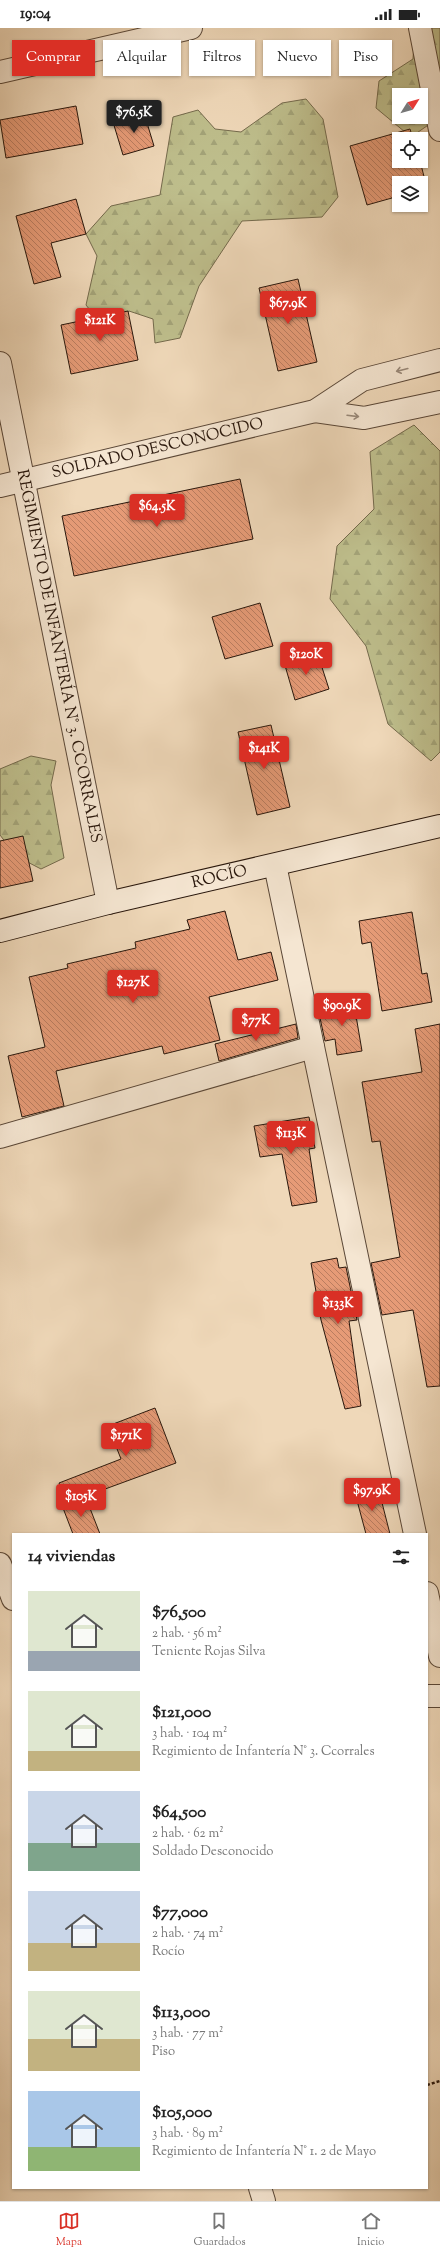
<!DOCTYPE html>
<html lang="es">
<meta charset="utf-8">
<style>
body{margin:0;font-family:"Sorts Mill Goudy",serif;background:#f2f2f2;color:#222;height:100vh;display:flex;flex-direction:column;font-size:15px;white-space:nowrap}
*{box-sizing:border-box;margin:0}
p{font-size:13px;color:#767676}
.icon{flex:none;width:22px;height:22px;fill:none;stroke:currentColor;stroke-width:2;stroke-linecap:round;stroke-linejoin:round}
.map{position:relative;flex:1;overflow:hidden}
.sheet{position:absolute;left:12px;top:1505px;width:416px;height:656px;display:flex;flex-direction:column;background:#fff;border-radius:0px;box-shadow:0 1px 3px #0004}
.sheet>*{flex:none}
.banner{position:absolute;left:12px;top:12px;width:416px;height:36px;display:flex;gap:8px}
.needle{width:26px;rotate:53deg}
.fabs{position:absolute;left:392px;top:60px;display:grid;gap:8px}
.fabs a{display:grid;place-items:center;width:36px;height:36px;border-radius:0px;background:#fff;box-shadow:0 1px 3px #0004;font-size:20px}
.price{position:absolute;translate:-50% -34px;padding:0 9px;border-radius:4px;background:#d93025;color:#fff;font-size:13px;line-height:26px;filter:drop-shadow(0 1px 2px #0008)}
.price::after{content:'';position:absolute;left:50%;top:24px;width:12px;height:9px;margin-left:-6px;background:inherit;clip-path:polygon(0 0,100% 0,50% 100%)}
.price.selected{background:#222;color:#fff}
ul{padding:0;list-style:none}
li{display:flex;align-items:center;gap:12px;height:100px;padding:0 16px}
li span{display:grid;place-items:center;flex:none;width:112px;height:80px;border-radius:0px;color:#555}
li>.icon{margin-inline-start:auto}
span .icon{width:48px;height:48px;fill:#fffc;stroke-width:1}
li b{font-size:17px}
h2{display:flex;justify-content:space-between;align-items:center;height:48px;padding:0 16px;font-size:17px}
.tag{padding:0 14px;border-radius:0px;background:#fff;box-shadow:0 1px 3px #0004;font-size:14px;line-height:36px}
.tag.selected{background:#d93025;color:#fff}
.status{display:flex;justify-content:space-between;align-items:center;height:28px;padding:0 20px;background:#fff;direction:ltr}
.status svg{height:11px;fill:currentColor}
.tab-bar{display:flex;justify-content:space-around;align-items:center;height:56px;border-top:1px solid #e0e0e0;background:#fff;font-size:11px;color:#767676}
.tab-bar a{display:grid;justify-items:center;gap:2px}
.tab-bar .selected{color:#d93025}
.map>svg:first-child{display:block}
.forest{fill:url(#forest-firs);stroke:#746a4c;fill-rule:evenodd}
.building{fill:url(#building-back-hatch);stroke:#29170c}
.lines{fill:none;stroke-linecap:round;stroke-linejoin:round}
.street-casing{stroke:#5a4737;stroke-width:24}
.secondary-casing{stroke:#29170c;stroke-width:24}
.path{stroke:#29170c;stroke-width:2.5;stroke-dasharray:3 2;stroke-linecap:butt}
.street{stroke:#f5e6d2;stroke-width:22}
.secondary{stroke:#f5e6d2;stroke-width:22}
.oneway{stroke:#998979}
.labels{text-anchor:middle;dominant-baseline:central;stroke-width:3.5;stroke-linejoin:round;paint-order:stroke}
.street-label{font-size:16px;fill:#29170c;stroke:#f5e6d2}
</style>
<div class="status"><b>19:04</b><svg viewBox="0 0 49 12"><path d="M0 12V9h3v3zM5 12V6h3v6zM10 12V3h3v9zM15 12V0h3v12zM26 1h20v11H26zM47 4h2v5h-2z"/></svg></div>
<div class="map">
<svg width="440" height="2173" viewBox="0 0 440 2173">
<defs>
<pattern id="forest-firs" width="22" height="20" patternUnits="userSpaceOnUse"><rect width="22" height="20" fill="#bebe8c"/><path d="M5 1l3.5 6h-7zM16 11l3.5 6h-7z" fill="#a3a378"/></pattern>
<pattern id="building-back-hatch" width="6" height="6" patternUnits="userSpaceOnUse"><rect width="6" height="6" fill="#e69b77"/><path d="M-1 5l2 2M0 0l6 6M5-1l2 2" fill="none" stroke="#ba7d60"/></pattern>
</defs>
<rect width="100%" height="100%" fill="#efd8b9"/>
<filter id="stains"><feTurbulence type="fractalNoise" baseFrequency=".005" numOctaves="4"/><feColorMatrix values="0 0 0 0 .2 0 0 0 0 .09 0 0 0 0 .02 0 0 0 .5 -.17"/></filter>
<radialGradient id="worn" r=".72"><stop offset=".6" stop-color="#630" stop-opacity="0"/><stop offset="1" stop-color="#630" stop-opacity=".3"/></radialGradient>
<path class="forest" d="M 415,0 L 440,0 L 440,69 L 434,93 L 411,109 L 376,80 L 379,53 L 413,31 ZM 399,67 L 421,67 L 421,89 L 399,89 Z
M 306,71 L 323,91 L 338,169 L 322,189 L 242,193 L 199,258 L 180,310 L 155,315 L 153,291 L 129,283 L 101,296 L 86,277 L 97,228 L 86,206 L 111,178 L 160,167 L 173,89 L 198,82 L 215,101 L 241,104 L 282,75 Z
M 414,397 L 440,423 L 440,724 L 431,733 L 388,696 L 366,618 L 330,571 L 337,518 L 374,481 L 370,424 Z
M 31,728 L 56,733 L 51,757 L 64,830 L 41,841 L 16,828 L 0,807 L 0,741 Z"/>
<path class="building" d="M 76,78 L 83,116 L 6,130 L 0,92 Z
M 144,85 L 154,118 L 123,127 L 113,94 Z
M 410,101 L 413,111 L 399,111 L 399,133 L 420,133 L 427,160 L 421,162 L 421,155 L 399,155 L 399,168 L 367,177 L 350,118 Z
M 76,171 L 86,206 L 51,215 L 61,249 L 34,256 L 16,188 Z
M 298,251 L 317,334 L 278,343 L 259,260 Z
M 128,283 L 138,332 L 71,346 L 61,297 Z
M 240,451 L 253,511 L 74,548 L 62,488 Z
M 260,575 L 273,618 L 225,631 L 212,589 Z
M 317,624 L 329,661 L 295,672 L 284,634 Z
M 271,697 L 290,779 L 257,787 L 238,704 Z
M 23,808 L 33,853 L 0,860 L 0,813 Z
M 225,883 L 238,932 L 271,924 L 278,952 L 209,969 L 220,1012 L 164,1026 L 162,1018 L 56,1043 L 64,1078 L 22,1089 L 8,1028 L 45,1019 L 29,949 L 68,940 L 67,936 L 136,920 L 135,914 L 190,901 L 187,892 Z
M 412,884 L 422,946 L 427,945 L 432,974 L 382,983 L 371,914 L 362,916 L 359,893 Z
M 353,970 L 362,1023 L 337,1027 L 335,1011 L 325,1013 L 320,990 L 331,988 L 328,974 Z
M 296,996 L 298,1010 L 219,1033 L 215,1016 Z
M 440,996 L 440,1358 L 427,1359 L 413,1282 L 382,1287 L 371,1235 L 400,1229 L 380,1113 L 372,1114 L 362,1054 L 422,1044 L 415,1001 Z
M 309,1089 L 315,1120 L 309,1121 L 317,1174 L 292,1178 L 282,1126 L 260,1129 L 254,1098 Z
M 337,1230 L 339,1240 L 346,1239 L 357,1292 L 349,1293 L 361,1378 L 345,1381 L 321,1292 L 311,1235 Z
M 155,1380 L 176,1435 L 67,1475 L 59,1455 L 121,1431 L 108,1398 Z
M 378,1459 L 390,1506 L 366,1506 L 355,1465 Z
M 86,1470 L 100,1506 L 73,1506 L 63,1480 Z"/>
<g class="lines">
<defs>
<g id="street">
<path d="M 420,0 L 440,102"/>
<path d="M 0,44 L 191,0"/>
<path id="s1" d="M 0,335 L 108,875"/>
<path d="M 315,383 L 364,390 L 440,374"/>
<path id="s2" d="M 0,458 L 315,383 L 362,352 L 440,332"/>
<path d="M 275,837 L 415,1506"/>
<path d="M 0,1109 L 313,1019"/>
<path d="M 0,1536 L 13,1571"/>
<path d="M 427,1565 L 440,1628"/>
<path d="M 427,1668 L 440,1668"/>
<path d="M 260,2160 L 264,2173"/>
</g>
<g id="secondary">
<path id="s3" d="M 0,903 L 108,875 L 440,798"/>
</g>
</defs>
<use href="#street" class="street-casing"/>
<use href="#secondary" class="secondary-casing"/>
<path class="path" d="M 427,2057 L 440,2053"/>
<use href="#street" class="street"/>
<use href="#secondary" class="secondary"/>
</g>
<defs><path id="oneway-shaft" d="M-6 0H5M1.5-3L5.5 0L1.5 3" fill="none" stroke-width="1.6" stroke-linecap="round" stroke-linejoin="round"/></defs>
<g class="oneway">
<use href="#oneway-shaft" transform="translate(402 342) rotate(166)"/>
<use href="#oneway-shaft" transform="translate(353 388) rotate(7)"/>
</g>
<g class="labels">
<g class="street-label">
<text stroke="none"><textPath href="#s2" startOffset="162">SOLDADO DESCONOCIDO</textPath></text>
<text stroke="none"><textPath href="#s1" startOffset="299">REGIMIENTO DE INFANTERÍA N° 3. CCORRALES</textPath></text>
<text stroke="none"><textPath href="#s3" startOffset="226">ROCÍO</textPath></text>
</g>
</g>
<rect width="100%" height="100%" filter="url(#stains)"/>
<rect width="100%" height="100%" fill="url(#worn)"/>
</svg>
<div class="fabs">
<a><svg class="needle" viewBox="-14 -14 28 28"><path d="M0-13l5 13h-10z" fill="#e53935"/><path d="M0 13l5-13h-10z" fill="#767676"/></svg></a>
<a><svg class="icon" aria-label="locate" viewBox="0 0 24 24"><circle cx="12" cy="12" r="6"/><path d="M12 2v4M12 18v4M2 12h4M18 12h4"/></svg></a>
<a><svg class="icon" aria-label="layers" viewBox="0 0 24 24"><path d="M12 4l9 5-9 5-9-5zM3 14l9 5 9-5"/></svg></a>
</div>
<b class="price selected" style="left:134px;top:106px">$76.5K</b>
<b class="price" style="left:288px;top:297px">$67.9K</b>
<b class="price" style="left:100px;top:314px">$121K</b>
<b class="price" style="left:157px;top:500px">$64.5K</b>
<b class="price" style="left:306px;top:648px">$120K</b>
<b class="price" style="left:264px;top:742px">$141K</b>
<b class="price" style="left:133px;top:976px">$127K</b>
<b class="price" style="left:342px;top:999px">$90.9K</b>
<b class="price" style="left:256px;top:1014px">$77K</b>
<b class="price" style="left:291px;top:1127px">$113K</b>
<b class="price" style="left:338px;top:1297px">$133K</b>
<b class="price" style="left:126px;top:1429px">$171K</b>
<b class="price" style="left:372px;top:1484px">$97.9K</b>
<b class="price" style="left:81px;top:1490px">$105K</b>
<div class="banner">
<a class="tag selected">Comprar</a>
<a class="tag">Alquilar</a>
<a class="tag">Filtros</a>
<a class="tag">Nuevo</a>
<a class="tag">Piso</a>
</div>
<section class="sheet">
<h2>14 viviendas<svg class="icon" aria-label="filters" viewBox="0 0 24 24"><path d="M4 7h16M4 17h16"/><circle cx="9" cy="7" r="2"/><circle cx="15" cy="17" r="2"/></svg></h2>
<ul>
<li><span style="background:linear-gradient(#dfe7d0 75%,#9aa5b1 0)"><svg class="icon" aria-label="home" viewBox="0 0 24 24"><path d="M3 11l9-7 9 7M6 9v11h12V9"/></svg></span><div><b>$76,500</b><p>2 hab. · 56 m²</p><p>Teniente Rojas Silva</p></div></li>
<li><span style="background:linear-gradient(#dfe7d0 75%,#c2b280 0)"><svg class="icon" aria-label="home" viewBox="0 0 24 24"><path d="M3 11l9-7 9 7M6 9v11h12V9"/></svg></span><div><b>$121,000</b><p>3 hab. · 104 m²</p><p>Regimiento de Infantería N° 3. Ccorrales</p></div></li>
<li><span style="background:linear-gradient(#c9d6e8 65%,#7fa58c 0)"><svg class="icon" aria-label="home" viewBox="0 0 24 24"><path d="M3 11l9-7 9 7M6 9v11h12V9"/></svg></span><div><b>$64,500</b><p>2 hab. · 62 m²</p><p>Soldado Desconocido</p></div></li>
<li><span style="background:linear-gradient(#c9d6e8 65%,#c2b280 0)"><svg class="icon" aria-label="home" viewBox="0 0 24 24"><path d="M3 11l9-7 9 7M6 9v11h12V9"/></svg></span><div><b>$77,000</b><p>2 hab. · 74 m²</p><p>Rocío</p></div></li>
<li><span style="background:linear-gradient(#dfe7d0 60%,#c2b280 0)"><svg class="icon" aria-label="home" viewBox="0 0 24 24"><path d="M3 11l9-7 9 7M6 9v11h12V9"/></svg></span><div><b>$113,000</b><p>3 hab. · 77 m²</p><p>Piso</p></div></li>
<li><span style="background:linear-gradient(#a9c7e8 70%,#8fb573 0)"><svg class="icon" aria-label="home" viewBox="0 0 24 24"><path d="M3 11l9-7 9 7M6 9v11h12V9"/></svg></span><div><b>$105,000</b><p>3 hab. · 89 m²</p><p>Regimiento de Infantería N° 1. 2 de Mayo</p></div></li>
</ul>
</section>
</div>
<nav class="tab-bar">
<a class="selected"><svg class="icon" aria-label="map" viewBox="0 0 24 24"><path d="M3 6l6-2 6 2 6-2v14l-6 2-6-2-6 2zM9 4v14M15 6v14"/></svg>Mapa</a>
<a><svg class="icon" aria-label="saved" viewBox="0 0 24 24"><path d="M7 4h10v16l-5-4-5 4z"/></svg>Guardados</a>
<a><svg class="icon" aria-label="home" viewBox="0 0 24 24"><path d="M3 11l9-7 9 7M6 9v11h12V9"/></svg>Inicio</a>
</nav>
